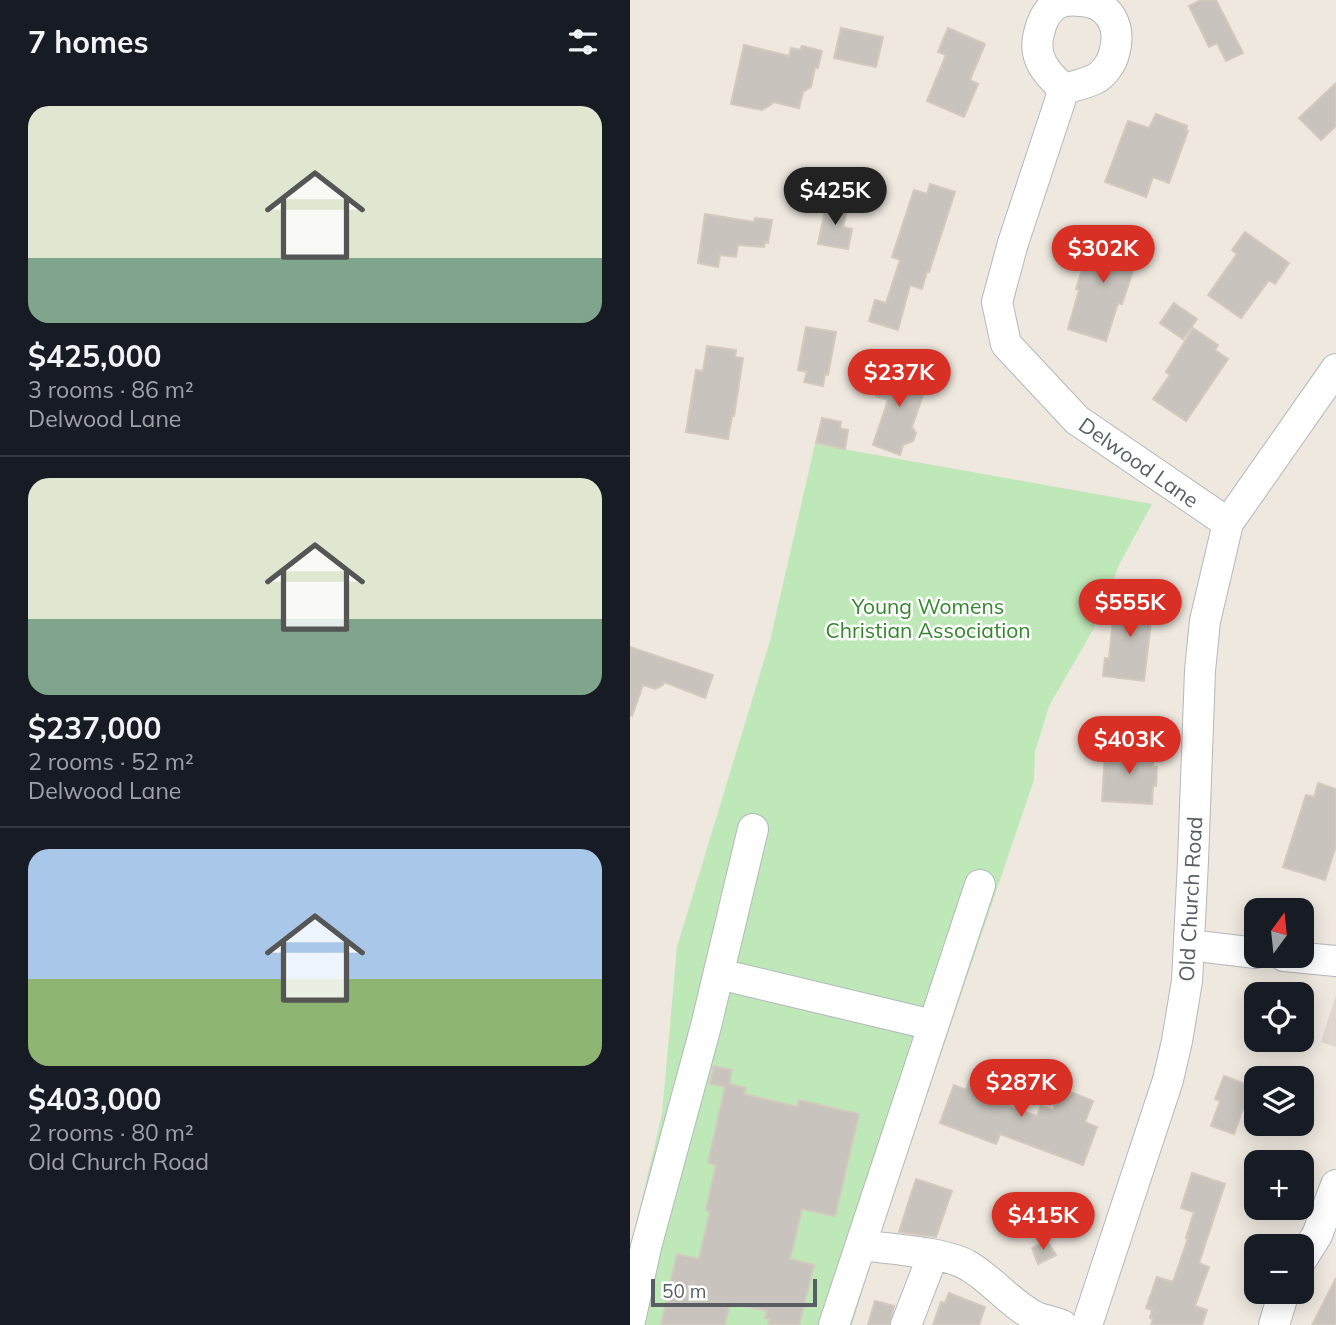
<!DOCTYPE html>
<meta charset="utf-8">
<style>
body{margin:0;font-family:Mulish,sans-serif;background:#242831;color:#f1f3f6;height:100vh;display:flex;flex-direction:column;font-size:26px;white-space:nowrap}
*{box-sizing:border-box;margin:0}
p{font-size:23px;color:#9ea1a6}
.icon{flex:none;width:38px;height:38px;fill:none;stroke:currentColor;stroke-width:2;stroke-linecap:round;stroke-linejoin:round}
.map{position:relative;flex:1;overflow:hidden}
.panel{display:flex;flex-direction:column;background:#171b24;width:630px}
.panel>*{flex:none}
.needle{width:46px;rotate:15deg}
.controls{position:absolute;left:614px;top:898px;display:grid;gap:14px}
.controls a{display:grid;place-items:center;width:70px;height:70px;border-radius:14px;background:#171b24;box-shadow:0 4px 18px #0003;font-size:35px}
.scale{position:absolute;left:21px;bottom:18px;width:166px;box-sizing:border-box;padding-left:7px;border:4px solid #585e63;border-top:0;font-size:19px;line-height:24px;white-space:nowrap;color:#585e63;-webkit-text-stroke:5px #fff;paint-order:stroke}
.price{position:absolute;translate:-50% -60px;padding:0 16px;border-radius:24px;background:#d93025;color:#fff;font-size:23px;line-height:46px;filter:drop-shadow(0 2px 4px #0008)}
.price::after{content:'';position:absolute;left:50%;top:42px;width:21px;height:16px;margin-left:-10px;background:inherit;clip-path:polygon(0 0,100% 0,50% 100%)}
.price.active{background:#222;color:#fff}
ul{padding:0;list-style:none}
li{display:grid;align-content:center;gap:14px;height:371px;padding:0 28px}
li+li{border-top:2px solid #363941}
li span{display:grid;place-items:center;height:217px;border-radius:21px;color:#555}
li>.icon{margin-inline-start:auto}
span .icon{width:126px;height:126px;fill:#fffc;stroke-width:1}
li b{font-size:30px}
h2{display:flex;justify-content:space-between;align-items:center;height:84px;padding:0 28px;font-size:30px}
main{display:flex;flex:1;min-height:0}
.map>svg:first-child{display:block}
.education{fill:#ddd7ce}
.green{fill:#bfe8b8}
.building{fill:#c8c3bc;stroke:#d3c9bd;stroke-width:2}
.lines{fill:none;stroke-linecap:round;stroke-linejoin:round}
.minor-casing{stroke:#b3b8bc;stroke-width:32}
.minor{stroke:#fff;stroke-width:30}
.labels{text-anchor:middle;dominant-baseline:central;stroke-width:5;stroke-linejoin:round;paint-order:stroke}
.street-label{font-size:21px;fill:#585e63;stroke:#fff}
.park-label{font-size:21px;fill:#34872c;stroke:#fff}
</style>
<main>
<section class="panel">
<h2>7 homes<svg class="icon" aria-label="filters" viewBox="0 0 24 24"><path d="M4 7h16M4 17h16"/><circle cx="9" cy="7" r="2"/><circle cx="15" cy="17" r="2"/></svg></h2>
<ul>
<li><span style="background:linear-gradient(#dfe7d0 70%,#7fa58c 0)"><svg class="icon" aria-label="home" viewBox="0 0 24 24"><path d="M3 11l9-7 9 7M6 9v11h12V9"/></svg></span><div><b>$425,000</b><p>3 rooms · 86 m²</p><p>Delwood Lane</p></div></li>
<li><span style="background:linear-gradient(#dfe7d0 65%,#7fa58c 0)"><svg class="icon" aria-label="home" viewBox="0 0 24 24"><path d="M3 11l9-7 9 7M6 9v11h12V9"/></svg></span><div><b>$237,000</b><p>2 rooms · 52 m²</p><p>Delwood Lane</p></div></li>
<li><span style="background:linear-gradient(#a9c7e8 60%,#8fb573 0)"><svg class="icon" aria-label="home" viewBox="0 0 24 24"><path d="M3 11l9-7 9 7M6 9v11h12V9"/></svg></span><div><b>$403,000</b><p>2 rooms · 80 m²</p><p>Old Church Road</p></div></li>
</ul>
</section>
<div class="map">
<svg width="706" height="1325" viewBox="0 0 706 1325">
<rect width="100%" height="100%" fill="#eee8df"/>
<path class="education" d="M 706,995 L 706,1047 L 691,1042 Z"/>
<path class="green" d="M 185,444 L 522,504 L 490,563 L 464,628 L 419,706 L 405,752 L 404,780 L 249,1236 L 222,1325 L 0,1325 L 0,1250 L 32,1114 L 47,947 L 140,641 Z"/>
<path class="building" d="M 571,0 L 586,0 L 613,53 L 596,61 L 587,43 L 579,47 L 559,6 Z
M 211,28 L 253,37 L 246,67 L 204,58 Z
M 318,28 L 355,44 L 340,80 L 348,84 L 334,117 L 297,101 L 316,55 L 308,52 Z
M 114,45 L 159,56 L 161,48 L 170,50 L 172,46 L 192,51 L 188,68 L 185,67 L 181,87 L 173,92 L 169,108 L 143,102 L 142,104 L 132,110 L 101,104 Z
M 706,83 L 706,126 L 691,140 L 669,118 Z
M 526,114 L 557,126 L 556,131 L 558,131 L 539,183 L 523,177 L 516,197 L 475,182 L 498,121 L 519,128 Z
M 300,184 L 325,192 L 299,272 L 297,271 L 292,289 L 280,285 L 268,330 L 239,321 L 245,300 L 256,303 L 270,260 L 262,257 L 284,190 L 297,194 Z
M 197,201 L 218,205 L 213,227 L 222,229 L 218,249 L 188,244 Z
M 75,214 L 124,222 L 125,218 L 142,220 L 138,243 L 135,242 L 134,247 L 108,245 L 106,257 L 90,255 L 88,267 L 68,263 Z
M 480,229 L 500,235 L 495,248 L 509,253 L 492,304 L 488,303 L 476,341 L 438,329 L 449,290 L 446,289 L 462,238 L 475,242 Z
M 615,232 L 659,263 L 645,284 L 639,280 L 611,318 L 578,295 L 607,254 L 602,250 Z
M 544,303 L 567,319 L 553,339 L 530,323 Z
M 176,327 L 206,332 L 198,375 L 195,374 L 193,386 L 174,382 L 177,372 L 168,370 Z
M 563,328 L 588,345 L 585,350 L 598,359 L 556,421 L 523,399 L 540,375 L 536,372 Z
M 77,346 L 106,350 L 105,357 L 113,358 L 104,416 L 102,416 L 98,439 L 56,432 L 66,370 L 73,371 Z
M 256,367 L 298,381 L 282,427 L 286,433 L 283,441 L 273,445 L 270,455 L 243,445 L 258,400 L 246,396 Z
M 192,418 L 211,422 L 210,428 L 218,430 L 215,449 L 186,443 Z
M 500,592 L 524,595 L 514,681 L 473,676 L 475,658 L 479,659 L 484,609 L 498,610 Z
M 0,647 L 83,675 L 75,698 L 34,682 L 33,685 L 25,689 L 13,685 L 2,716 L 0,715 Z
M 484,746 L 524,749 L 523,767 L 527,767 L 526,786 L 523,786 L 522,804 L 472,801 L 475,753 L 484,754 Z
M 688,783 L 706,789 L 706,846 L 695,880 L 653,867 L 676,795 L 684,797 Z
M 84,1066 L 102,1070 L 99,1084 L 116,1088 L 114,1094 L 168,1107 L 169,1100 L 229,1114 L 205,1216 L 172,1209 L 160,1259 L 184,1265 L 169,1325 L 138,1325 L 140,1319 L 135,1318 L 137,1311 L 100,1303 L 95,1325 L 31,1325 L 47,1254 L 69,1259 L 80,1211 L 76,1210 L 86,1165 L 78,1163 L 95,1087 L 80,1084 Z
M 344,1069 L 376,1081 L 368,1102 L 407,1116 L 411,1106 L 423,1110 L 431,1088 L 463,1101 L 455,1122 L 467,1127 L 453,1165 L 370,1134 L 366,1144 L 310,1123 L 324,1085 L 336,1090 Z
M 594,1076 L 626,1088 L 620,1112 L 613,1109 L 604,1134 L 581,1126 L 590,1101 L 585,1099 Z
M 562,1173 L 595,1184 L 569,1263 L 579,1267 L 565,1306 L 577,1310 L 572,1325 L 521,1325 L 523,1319 L 520,1318 L 522,1310 L 516,1308 L 527,1277 L 543,1282 L 558,1238 L 556,1238 L 564,1212 L 551,1208 Z
M 286,1179 L 322,1191 L 306,1237 L 269,1232 Z
M 417,1241 L 426,1255 L 408,1264 L 402,1248 Z
M 706,1278 L 706,1325 L 682,1325 Z
M 319,1293 L 355,1307 L 349,1325 L 303,1325 L 311,1302 L 315,1303 Z
M 245,1301 L 264,1306 L 259,1325 L 238,1325 Z"/>
<g class="lines">
<defs>
<path id="minor" d="M 434,89 C 417,74 402,58 409,33 C 411,24 416,12 424,6 C 432,0 442,0 450,1 C 480,2 492,27 484,54 C 482,63 473,75 465,79 C 455,84 443,86 434,89 L 383,243 L 367,302 L 376,344 L 447,420 L 598,523
M 559,945 L 626,953
M 654,956 L 706,961
M 89,974 L 303,1025
M 231,1245 C 258,1249 315,1252 337,1265 C 362,1279 380,1304 406,1317 C 414,1320 424,1322 432,1325
M 672,1259 L 687,1235 L 706,1185
M 0,1321 L 16,1247 L 76,1026 L 123,829
M 204,1325 L 350,885
M 276,1325 L 303,1255
M 457,1325 L 538,1080 L 547,1041 L 557,981 L 563,861 L 570,671 L 575,621 L 598,523 L 706,369
M 644,1325 L 654,1292"/>
</defs>
<use href="#minor" class="minor-casing"/>
<use href="#minor" class="minor"/>
</g>
<g class="labels">
<g class="street-label">
<text transform="translate(509 462) rotate(35)">Delwood Lane</text>
<text transform="translate(560 899) rotate(-87)">Old Church Road</text>
</g>
<g class="park-label">
<text x="298" y="606">Young Womens<tspan x="298" dy="24">Christian Association</tspan></text>
</g>
</g>
</svg>
<div class="controls">
<a><svg class="needle" viewBox="-14 -14 28 28"><path d="M0-13l5 13h-10z" fill="#e53935"/><path d="M0 13l5-13h-10z" fill="#9ea1a6"/></svg></a>
<a><svg class="icon" aria-label="locate" viewBox="0 0 24 24"><circle cx="12" cy="12" r="6"/><path d="M12 2v4M12 18v4M2 12h4M18 12h4"/></svg></a>
<a><svg class="icon" aria-label="layers" viewBox="0 0 24 24"><path d="M12 4l9 5-9 5-9-5zM3 14l9 5 9-5"/></svg></a>
<a>+</a>
<a>−</a>
</div>
<div class="scale">50 m</div>
<b class="price active" style="left:205px;top:227px">$425K</b>
<b class="price" style="left:473px;top:285px">$302K</b>
<b class="price" style="left:269px;top:409px">$237K</b>
<b class="price" style="left:500px;top:639px">$555K</b>
<b class="price" style="left:499px;top:776px">$403K</b>
<b class="price" style="left:391px;top:1119px">$287K</b>
<b class="price" style="left:413px;top:1252px">$415K</b>
</div>
</main>
